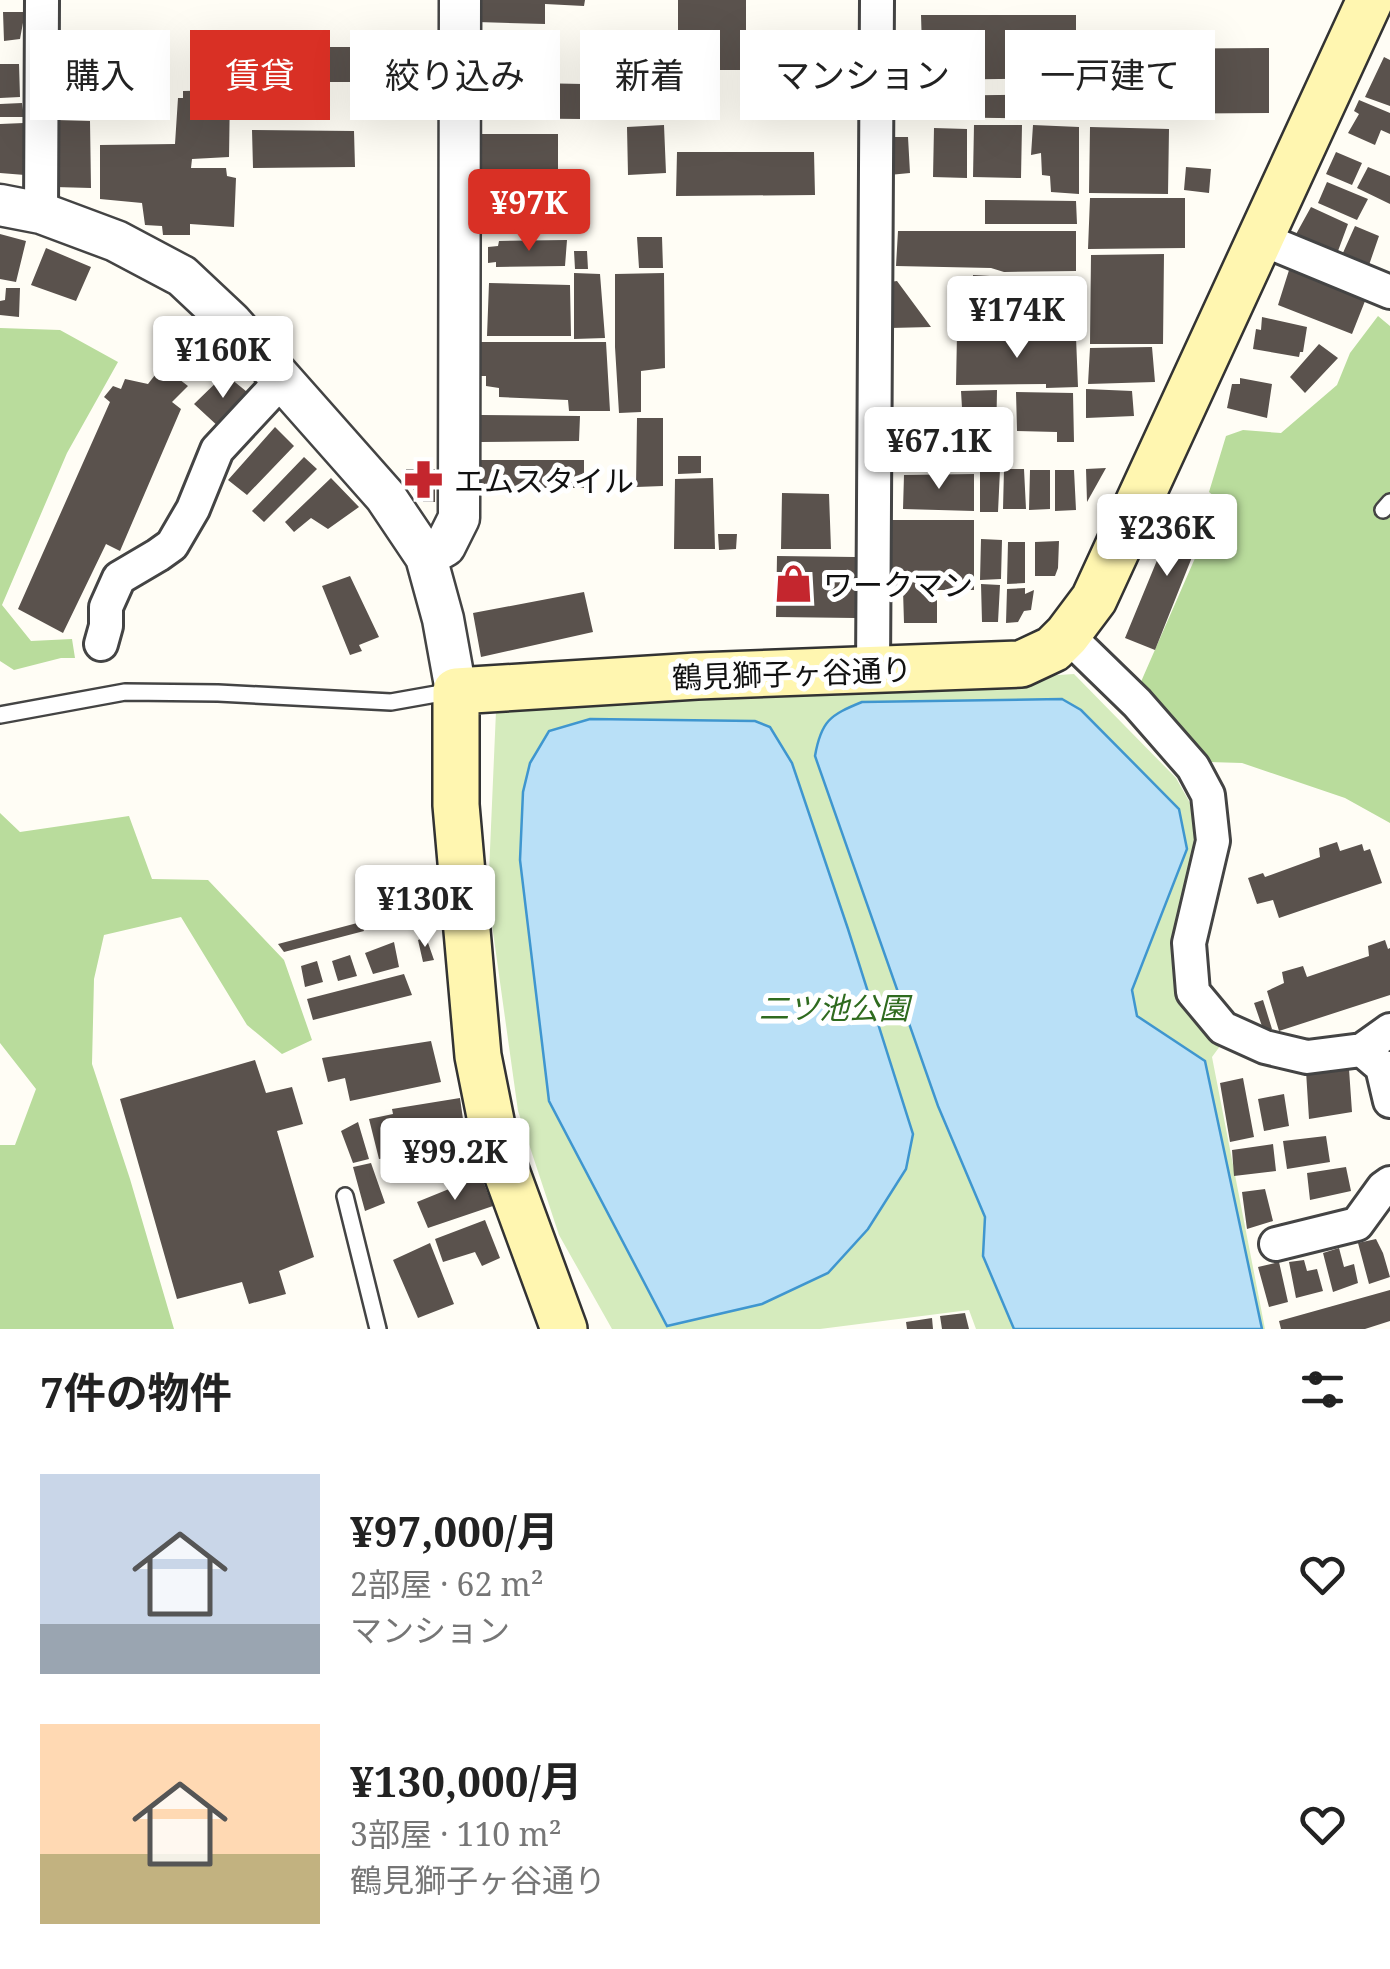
<!DOCTYPE html>
<html lang="ja">
<meta charset="utf-8">
<style>
body{margin:0;font-family:"Noto Serif","Noto Sans JP",serif;background:#f6f6f6;color:#222;height:100vh;display:flex;flex-direction:column;font-size:38px;white-space:nowrap}
*{box-sizing:border-box;margin:0}
p{font-size:32px;color:#767676}
.icon{flex:none;width:55px;height:55px;fill:none;stroke:currentColor;stroke-width:2;stroke-linecap:round;stroke-linejoin:round}
.map{position:relative;height:1329px;overflow:hidden}
.side{display:flex;flex-direction:column;background:#fff;flex:1}
.side>*{flex:none}
.top-card{position:absolute;left:30px;top:30px;width:1330px;height:90px;display:flex;gap:20px}
.price{position:absolute;translate:-50% -85px;padding:0 22px;border-radius:10px;background:#fff;color:#222;font-size:32px;line-height:65px;filter:drop-shadow(0 2px 5px #0008)}
.price::after{content:'';position:absolute;left:50%;top:60px;width:30px;height:22px;margin-left:-15px;background:inherit;clip-path:polygon(0 0,100% 0,50% 100%)}
.price.on{background:#d93025;color:#fff}
ul{padding:0;list-style:none}
li{display:flex;align-items:center;gap:30px;height:250px;padding:0 40px}
li span{display:grid;place-items:center;flex:none;width:280px;height:200px;border-radius:0px;color:#555}
li>.icon{margin-inline-start:auto}
span .icon{width:120px;height:120px;fill:#fffc;stroke-width:1}
li b{font-size:42px}
h2{display:flex;justify-content:space-between;align-items:center;height:120px;padding:0 40px;font-size:42px}
.tag{padding:0 35px;border-radius:0px;background:#fff;box-shadow:0 10px 40px #0002;font-size:35px;line-height:90px}
.tag.on{background:#d93025;color:#fff}
.map>svg:first-child{display:block}
.green{fill:#d5ebbd}
.forest{fill:#b9dc9c}
.water{fill:#b9e0f7;stroke:#3f96cf;stroke-width:2.5}
.building{fill:#5a524d}
.lines{fill:none;stroke-linecap:round;stroke-linejoin:round}
.service-casing{stroke:#444;stroke-width:20}
.minor-casing{stroke:#444;stroke-width:38}
.tertiary-casing{stroke:#444;stroke-width:45}
.secondary-casing{stroke:#333;stroke-width:50}
.service{stroke:#fff;stroke-width:15}
.minor{stroke:#fff;stroke-width:32}
.tertiary{stroke:#fff;stroke-width:40}
.secondary{stroke:#fff6b0;stroke-width:45}
.labels{text-anchor:middle;dominant-baseline:central;stroke-width:10;stroke-linejoin:round;paint-order:stroke}
.poi-label{font-size:30px;fill:#111;stroke:#fff;text-anchor:start}
.street-label{font-size:30px;fill:#111;stroke:#fff}
.park-label{font-size:30px;font-style:italic;fill:#2f6b1f;stroke:#fff}
</style>
<div class="map">
<svg width="1390" height="1329" viewBox="0 0 1390 1329">
<rect width="100%" height="100%" fill="#fffdf5"/>
<path class="green" d="M 1074,674 L 1176,778 L 1194,810 L 1195,838 L 1192,876 L 1177,933 L 1223,1042 L 1212,1057 L 1265,1329 L 976,1329 L 969,1310 L 820,1329 L 612,1329 L 559,1235 L 518,1111 L 488,896 L 496,711 Z"/>
<path class="forest" d="M 1378,316 L 1390,326 L 1390,823 L 1345,798 L 1242,763 L 1209,762 L 1151,692 L 1140,684 L 1220,501 L 1209,492 L 1226,436 L 1243,430 L 1281,433 L 1337,385 L 1350,353 Z
M 0,328 L 60,330 L 118,362 L 67,453 L 2,605 L 31,641 L 72,639 L 75,658 L 61,658 L 14,670 L 0,661 Z
M 0,813 L 20,832 L 129,816 L 152,879 L 208,880 L 284,960 L 312,1040 L 282,1054 L 247,1025 L 181,917 L 104,935 L 94,979 L 92,1064 L 130,1179 L 174,1329 L 0,1329 L 0,1145 L 15,1145 L 36,1089 L 0,1043 Z"/>
<path class="water" d="M 1062,699 L 1081,710 L 1179,809 L 1187,849 L 1132,990 L 1137,1016 L 1205,1061 L 1262,1329 L 1014,1329 L 983,1256 L 985,1217 L 938,1106 L 815,756 C 821,721 830,715 862,702 Z
M 590,719 L 755,721 L 770,727 L 792,763 L 848,929 L 913,1134 L 906,1169 L 868,1229 L 828,1273 L 762,1304 L 667,1326 L 549,1101 L 520,860 L 523,792 L 530,763 L 549,731 Z"/>
<path class="building" d="M 478,0 L 585,0 L 584,6 L 545,4 L 545,24 L 477,22 Z
M 678,0 L 746,0 L 746,70 L 678,70 Z
M 3,12 L 25,12 L 20,39 L 4,41 Z
M 921,15 L 1076,15 L 1076,63 L 1086,63 L 1086,119 L 922,117 L 920,96 L 1074,94 L 1074,78 L 923,80 Z
M 479,37 L 552,37 L 552,77 L 477,79 Z
M 256,47 L 381,47 L 383,82 L 255,82 Z
M 1269,48 L 1269,113 L 1122,114 L 1122,49 Z
M 1384,57 L 1390,60 L 1390,106 L 1365,97 Z
M 0,64 L 19,64 L 20,97 L 0,98 Z
M 475,82 L 583,84 L 582,119 L 483,118 L 485,91 L 475,89 Z
M 230,90 L 229,157 L 192,159 L 191,168 L 226,168 L 227,176 L 236,178 L 234,227 L 190,224 L 190,235 L 163,235 L 162,226 L 145,225 L 142,203 L 100,199 L 100,145 L 175,144 L 178,98 L 183,98 L 183,91 Z
M 1359,100 L 1390,113 L 1390,134 L 1381,130 L 1375,145 L 1348,133 L 1359,114 L 1354,111 Z
M 22,103 L 24,117 L 0,117 L 0,104 Z
M 56,120 L 90,121 L 91,188 L 55,187 Z
M 24,123 L 25,175 L 0,173 L 0,124 Z
M 664,125 L 666,173 L 628,175 L 627,127 Z
M 974,125 L 1022,125 L 1021,178 L 973,177 Z
M 1033,125 L 1079,127 L 1079,194 L 1051,192 L 1050,176 L 1042,175 L 1041,153 L 1031,155 Z
M 1090,127 L 1169,129 L 1168,194 L 1089,193 Z
M 934,128 L 967,129 L 967,178 L 933,177 Z
M 252,130 L 354,131 L 355,167 L 253,168 Z
M 479,134 L 558,134 L 558,173 L 477,173 Z
M 890,137 L 908,137 L 910,173 L 889,175 Z
M 677,152 L 814,152 L 815,195 L 676,196 Z
M 1336,152 L 1362,163 L 1352,185 L 1326,174 Z
M 1186,167 L 1211,169 L 1209,193 L 1184,190 Z
M 1368,167 L 1390,176 L 1390,204 L 1357,188 Z
M 586,178 L 587,196 L 563,197 L 562,179 Z
M 484,179 L 544,179 L 545,208 L 512,208 L 512,218 L 496,218 L 496,210 L 481,211 Z
M 1327,182 L 1368,199 L 1357,220 L 1318,203 Z
M 1090,198 L 1185,198 L 1185,248 L 1088,249 Z
M 985,200 L 1076,201 L 1077,224 L 985,224 Z
M 1311,207 L 1348,224 L 1338,251 L 1295,236 Z
M 1355,226 L 1379,236 L 1369,265 L 1342,255 Z
M 898,231 L 1076,231 L 1076,271 L 1004,272 L 991,268 L 896,266 Z
M 0,234 L 26,241 L 16,282 L 0,279 Z
M 637,237 L 662,237 L 663,268 L 639,268 Z
M 567,240 L 565,266 L 496,267 L 496,262 L 488,263 L 488,247 L 498,246 L 499,241 Z
M 46,248 L 91,267 L 76,301 L 31,285 Z
M 574,251 L 587,251 L 588,269 L 575,269 Z
M 1164,254 L 1163,344 L 1090,344 L 1091,255 Z
M 1290,267 L 1367,296 L 1352,334 L 1278,305 Z
M 574,273 L 600,274 L 605,338 L 574,339 Z
M 664,273 L 665,368 L 641,371 L 641,412 L 619,413 L 615,347 L 615,274 Z
M 973,275 L 990,276 L 991,305 L 973,306 Z
M 995,276 L 1013,276 L 1015,306 L 995,306 Z
M 897,281 L 931,327 L 890,328 L 890,282 Z
M 489,283 L 570,285 L 571,336 L 487,336 Z
M 6,288 L 20,288 L 19,317 L 0,315 L 0,301 L 5,300 Z
M 1262,317 L 1307,327 L 1303,352 L 1300,352 L 1299,357 L 1253,349 L 1256,329 L 1261,330 Z
M 957,334 L 1076,337 L 1078,387 L 1046,388 L 1046,384 L 956,385 Z
M 473,342 L 606,342 L 610,411 L 569,411 L 568,400 L 499,397 L 499,388 L 486,386 L 486,376 L 474,376 Z
M 1319,344 L 1338,358 L 1305,393 L 1290,377 Z
M 1152,347 L 1155,382 L 1088,384 L 1090,348 Z
M 162,366 L 188,386 L 172,402 L 181,409 L 120,551 L 106,544 L 63,633 L 18,609 L 110,402 L 104,397 L 113,386 L 121,389 L 125,379 L 148,384 Z
M 225,374 L 252,396 L 220,428 L 194,404 Z
M 1240,378 L 1272,384 L 1267,418 L 1227,408 L 1232,384 L 1240,384 Z
M 1086,389 L 1132,391 L 1134,416 L 1086,418 Z
M 997,390 L 996,444 L 969,445 L 969,409 L 962,408 L 961,391 Z
M 1016,392 L 1073,393 L 1074,442 L 1057,442 L 1057,432 L 1017,431 Z
M 480,415 L 580,416 L 579,441 L 480,442 Z
M 637,418 L 663,418 L 663,486 L 636,487 Z
M 275,427 L 294,446 L 247,495 L 228,480 Z
M 678,456 L 701,456 L 701,473 L 678,474 Z
M 304,457 L 317,469 L 264,522 L 252,511 Z
M 481,460 L 584,460 L 584,488 L 479,488 Z
M 1106,468 L 1087,502 L 1086,469 Z
M 406,469 L 435,469 L 435,502 L 423,502 L 424,491 L 413,490 L 413,479 L 406,479 Z
M 1004,469 L 1024,469 L 1026,509 L 1003,509 Z
M 980,470 L 1000,470 L 998,512 L 980,512 Z
M 1030,470 L 1050,470 L 1050,509 L 1029,510 Z
M 1055,470 L 1074,470 L 1076,510 L 1055,511 Z
M 974,474 L 974,511 L 903,509 L 904,475 Z
M 331,478 L 359,507 L 328,529 L 311,518 L 294,532 L 285,522 Z
M 713,478 L 715,549 L 674,549 L 675,479 Z
M 782,493 L 829,494 L 831,549 L 781,549 Z
M 1179,507 L 1208,517 L 1155,650 L 1125,638 Z
M 890,520 L 974,520 L 974,590 L 937,590 L 937,623 L 904,623 L 903,590 L 890,590 Z
M 718,534 L 737,534 L 736,549 L 719,550 Z
M 981,539 L 1002,540 L 1001,579 L 980,580 Z
M 1059,541 L 1058,568 L 1055,576 L 1035,576 L 1035,542 Z
M 1008,542 L 1025,542 L 1025,583 L 1007,584 Z
M 777,556 L 855,557 L 855,618 L 776,617 Z
M 350,576 L 379,637 L 359,645 L 362,651 L 350,655 L 322,586 Z
M 981,584 L 1000,585 L 998,622 L 982,622 Z
M 1025,588 L 1025,594 L 1034,590 L 1031,610 L 1024,611 L 1018,622 L 1006,623 L 1007,589 Z
M 584,592 L 593,632 L 481,657 L 473,613 Z
M 1337,842 L 1340,851 L 1362,844 L 1364,851 L 1370,849 L 1382,883 L 1279,918 L 1273,900 L 1257,904 L 1248,878 L 1263,873 L 1265,877 L 1320,857 L 1319,848 Z
M 361,922 L 364,931 L 284,952 L 278,944 Z
M 426,937 L 434,960 L 423,962 L 418,940 Z
M 1385,940 L 1388,949 L 1390,948 L 1390,995 L 1279,1031 L 1267,991 L 1284,983 L 1282,972 L 1303,966 L 1307,977 L 1369,956 L 1368,946 Z
M 394,942 L 399,967 L 373,974 L 365,953 Z
M 350,955 L 357,976 L 338,981 L 332,961 Z
M 317,961 L 323,982 L 305,987 L 301,966 Z
M 404,974 L 412,995 L 313,1020 L 307,999 Z
M 1263,1000 L 1272,1029 L 1264,1032 L 1254,1003 Z
M 431,1041 L 441,1082 L 350,1101 L 345,1078 L 328,1082 L 322,1058 Z
M 255,1060 L 266,1093 L 292,1087 L 303,1124 L 277,1131 L 314,1257 L 279,1271 L 286,1294 L 249,1304 L 242,1282 L 177,1299 L 120,1099 Z
M 1349,1069 L 1352,1112 L 1309,1119 L 1306,1071 Z
M 1243,1078 L 1254,1137 L 1230,1142 L 1220,1083 Z
M 1284,1094 L 1289,1126 L 1264,1131 L 1258,1099 Z
M 460,1098 L 463,1119 L 445,1124 L 446,1142 L 421,1147 L 421,1153 L 379,1159 L 369,1119 L 393,1114 L 392,1109 Z
M 358,1122 L 369,1159 L 353,1163 L 341,1131 Z
M 1326,1136 L 1330,1162 L 1287,1169 L 1283,1141 Z
M 1273,1144 L 1276,1171 L 1234,1176 L 1232,1150 Z
M 371,1163 L 385,1203 L 365,1211 L 353,1167 Z
M 1346,1167 L 1351,1191 L 1310,1200 L 1307,1173 Z
M 481,1176 L 493,1206 L 428,1228 L 417,1202 Z
M 1265,1189 L 1273,1221 L 1247,1229 L 1242,1192 Z
M 485,1220 L 500,1258 L 482,1266 L 475,1252 L 443,1262 L 435,1239 Z
M 1376,1239 L 1383,1253 L 1390,1277 L 1369,1284 L 1358,1243 Z
M 430,1243 L 454,1304 L 418,1318 L 393,1260 Z
M 1339,1248 L 1344,1267 L 1354,1264 L 1358,1283 L 1333,1292 L 1323,1253 Z
M 1304,1260 L 1307,1271 L 1317,1269 L 1323,1291 L 1296,1298 L 1289,1262 Z
M 1279,1262 L 1288,1302 L 1269,1307 L 1258,1267 Z
M 1390,1290 L 1390,1321 L 1365,1329 L 1281,1329 L 1279,1321 Z
M 965,1313 L 969,1329 L 942,1329 L 940,1316 Z
M 932,1318 L 933,1329 L 907,1329 L 906,1322 Z"/>
<g class="lines">
<defs>
<path id="service" d="M 1383,510 L 1390,502
M 0,715 L 125,692 L 218,693 L 391,702 L 453,691
M 345,1196 L 378,1329"/>
<path id="minor" d="M 41,213 L 42,0
M 1259,238 L 1390,292
M 1067,635 L 1137,703 L 1193,767 L 1208,795 L 1213,841 L 1189,943 L 1193,992 L 1223,1028 L 1265,1047 L 1307,1057 L 1362,1050 L 1382,1067 L 1390,1068
M 101,644 L 106,626 L 106,607 L 119,578 L 158,555 L 172,545 L 193,509 L 217,450 L 282,380
M 873,671 L 877,0
M 1362,1050 L 1390,1030
M 1382,1067 L 1390,1101
M 1276,1244 L 1357,1224 L 1383,1188 L 1390,1183"/>
<path id="tertiary" d="M 0,205 L 41,213 L 116,241 L 182,276 L 231,322 L 385,496 L 426,557 L 443,619 L 456,691
M 426,557 L 445,546 L 459,518 L 460,0"/>
<path id="secondary" d="M 564,1329 L 495,1141 L 478,1056 L 456,805 L 456,691 L 697,676 L 1021,664 L 1053,649 L 1067,635 L 1094,599 L 1370,0"/>
</defs>
<use href="#service" class="service-casing"/>
<use href="#minor" class="minor-casing"/>
<use href="#tertiary" class="tertiary-casing"/>
<use href="#secondary" class="secondary-casing"/>
<use href="#service" class="service"/>
<use href="#minor" class="minor"/>
<use href="#tertiary" class="tertiary"/>
<use href="#secondary" class="secondary"/>
</g>
<defs>
<symbol id="pharmacy-bare" viewBox="-9 -9 18 18"><path d="M-2-6h4v4h4v4h-4v4h-4v-4h-4v-4h4Z" fill="#c4262e" stroke="#fff" stroke-width="2.5" paint-order="stroke"/></symbol>
<symbol id="shop-bare" viewBox="-9 -9 18 18"><path d="M-5-2.5h2.3a2.7 3.5 0 0 1 5.4 0H5L5.5 6h-11ZM-1.5-2.5h3a1.5 2.3 0 0 0-3 0Z" fill="#c4262e" stroke="#fff" stroke-width="2.5" paint-order="stroke"/></symbol>
</defs>
<g fill-rule="evenodd">
<use href="#pharmacy-bare" x="396" y="452" width="55" height="55"/>
<use href="#shop-bare" x="766" y="556" width="55" height="55"/>
</g>
<g class="labels">
<g class="poi-label">
<text x="454" y="480">エムスタイル</text>
<text x="823" y="584">ワークマン</text>
</g>
<g class="street-label">
<text transform="translate(792 673) rotate(-2)">鶴見獅子ヶ谷通り</text>
</g>
<g class="park-label">
<text x="834" y="1007">二ツ池公園</text>
</g>
</g>
</svg>
<b class="price on" style="left:529px;top:254px">¥97K</b>
<b class="price" style="left:1017px;top:361px">¥174K</b>
<b class="price" style="left:223px;top:401px">¥160K</b>
<b class="price" style="left:939px;top:492px">¥67.1K</b>
<b class="price" style="left:1167px;top:579px">¥236K</b>
<b class="price" style="left:425px;top:950px">¥130K</b>
<b class="price" style="left:455px;top:1203px">¥99.2K</b>
<div class="top-card">
<a class="tag">購入</a>
<a class="tag on">賃貸</a>
<a class="tag">絞り込み</a>
<a class="tag">新着</a>
<a class="tag">マンション</a>
<a class="tag">一戸建て</a>
</div>
</div>
<section class="side">
<h2>7件の物件<svg class="icon" aria-label="filters" viewBox="0 0 24 24"><path d="M4 7h16M4 17h16"/><circle cx="9" cy="7" r="2"/><circle cx="15" cy="17" r="2"/></svg></h2>
<ul>
<li><span style="background:linear-gradient(#c9d6e8 75%,#9aa5b1 0)"><svg class="icon" aria-label="home" viewBox="0 0 24 24"><path d="M3 11l9-7 9 7M6 9v11h12V9"/></svg></span><div><b>¥97,000/月</b><p>2部屋 · 62 m²</p><p>マンション</p></div><svg class="icon" aria-label="heart" viewBox="0 0 24 24"><path d="M12 20l-8-8c-3-5 5-10 8-4 3-6 11-1 8 4z"/></svg></li>
<li><span style="background:linear-gradient(#ffd9b3 65%,#c2b280 0)"><svg class="icon" aria-label="home" viewBox="0 0 24 24"><path d="M3 11l9-7 9 7M6 9v11h12V9"/></svg></span><div><b>¥130,000/月</b><p>3部屋 · 110 m²</p><p>鶴見獅子ヶ谷通り</p></div><svg class="icon" aria-label="heart" viewBox="0 0 24 24"><path d="M12 20l-8-8c-3-5 5-10 8-4 3-6 11-1 8 4z"/></svg></li>
</ul>
</section>
